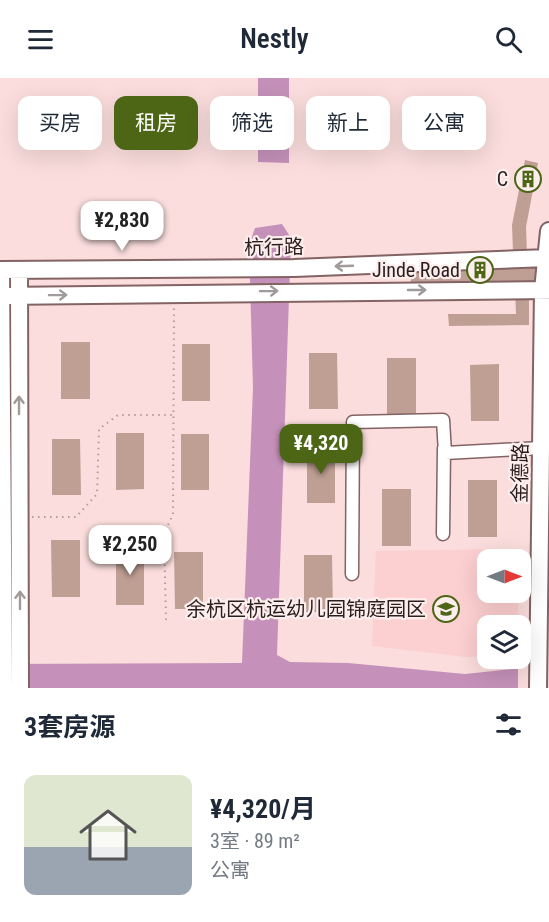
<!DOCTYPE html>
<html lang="zh">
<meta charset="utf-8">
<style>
body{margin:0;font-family:"Roboto Condensed","Noto Sans SC",sans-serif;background:#f6f6f7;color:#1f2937;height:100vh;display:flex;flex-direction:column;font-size:22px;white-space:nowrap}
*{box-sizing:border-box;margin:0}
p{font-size:20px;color:#747a83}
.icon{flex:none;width:33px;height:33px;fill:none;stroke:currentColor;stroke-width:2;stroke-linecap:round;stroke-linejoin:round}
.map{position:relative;height:610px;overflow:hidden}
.details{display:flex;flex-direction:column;background:#fff;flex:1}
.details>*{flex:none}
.hud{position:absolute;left:18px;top:18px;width:513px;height:54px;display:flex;gap:12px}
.needle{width:39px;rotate:90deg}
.buttons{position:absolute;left:477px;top:471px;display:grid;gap:12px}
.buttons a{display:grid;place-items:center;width:54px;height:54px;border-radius:12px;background:#fff;box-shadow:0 6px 24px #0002;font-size:30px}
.price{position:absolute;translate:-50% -51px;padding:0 14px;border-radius:12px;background:#fff;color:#222;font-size:20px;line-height:39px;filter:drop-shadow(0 2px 3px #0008)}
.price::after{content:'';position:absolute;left:50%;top:36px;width:18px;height:14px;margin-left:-9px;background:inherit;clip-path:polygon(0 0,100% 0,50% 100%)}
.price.on{background:#4c6616;color:#fff}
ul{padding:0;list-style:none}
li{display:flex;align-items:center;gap:18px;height:150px;padding:0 24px}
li+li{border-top:2px solid #e0e1e3}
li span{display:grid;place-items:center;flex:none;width:168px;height:120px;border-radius:12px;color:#555}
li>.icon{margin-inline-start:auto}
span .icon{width:72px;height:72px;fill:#fffc;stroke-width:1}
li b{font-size:26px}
h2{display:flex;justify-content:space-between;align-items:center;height:72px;padding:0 24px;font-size:26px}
.pill{padding:0 21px;border-radius:12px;background:#fff;box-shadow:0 6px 24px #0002;font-size:21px;line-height:54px}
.pill.on{background:#4c6616;color:#fff}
header{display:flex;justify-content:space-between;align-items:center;height:78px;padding:0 24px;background:#fff;font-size:27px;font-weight:600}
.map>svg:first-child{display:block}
.built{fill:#fccfd0}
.water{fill:#c591ba}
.pier{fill:#fadddc}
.building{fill:#bf9f94}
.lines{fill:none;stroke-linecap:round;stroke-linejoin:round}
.street-casing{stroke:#836364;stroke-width:15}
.secondary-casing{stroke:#836364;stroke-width:20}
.path{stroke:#b49c9c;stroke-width:2;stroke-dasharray:1.5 4.5;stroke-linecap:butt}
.street{stroke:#fff;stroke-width:12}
.secondary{stroke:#fff;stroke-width:16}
.oneway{stroke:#a09a9a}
.labels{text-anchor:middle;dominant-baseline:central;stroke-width:4.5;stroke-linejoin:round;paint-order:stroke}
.poi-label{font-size:20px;fill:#2b1e1e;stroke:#fdeeee;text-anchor:end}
.street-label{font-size:20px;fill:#2b1e1e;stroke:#fdeeee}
</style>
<header><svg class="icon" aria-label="menu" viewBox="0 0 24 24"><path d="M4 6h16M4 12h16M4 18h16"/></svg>Nestly<svg class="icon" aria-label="search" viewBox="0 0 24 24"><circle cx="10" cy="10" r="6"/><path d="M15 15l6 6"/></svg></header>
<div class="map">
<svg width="549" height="610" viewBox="0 0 549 610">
<rect width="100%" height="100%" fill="#fadddc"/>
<path class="built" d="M 517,471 L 517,481 L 488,482 L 488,514 L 518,515 L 519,547 L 488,548 L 487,578 L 467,579 L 372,568 L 376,473 Z"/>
<path class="water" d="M 258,0 L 289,0 L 289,85 L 258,84 Z
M 282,146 L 291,160 L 277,577 L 290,584 L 348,585 L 465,596 L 549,587 L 549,610 L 0,610 L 0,586 L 242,585 L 253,310 L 249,167 L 255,150 Z"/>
<path class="pier" d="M 549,587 L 549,610 L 518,610 L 518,590 Z"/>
<path class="building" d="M 525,82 L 538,85 L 526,149 L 527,175 L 549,175 L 549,209 L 529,209 L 529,247 L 449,248 L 448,236 L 516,236 L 515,209 L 411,209 L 410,176 L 513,174 L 512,147 Z
M 61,264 L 90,264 L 90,321 L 61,321 Z
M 182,266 L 210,266 L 210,323 L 182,323 Z
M 309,275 L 337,275 L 338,331 L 309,331 Z
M 387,280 L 416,280 L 416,337 L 387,337 Z
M 499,286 L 499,343 L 471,343 L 470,287 Z
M 116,355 L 144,355 L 144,411 L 116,412 Z
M 181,356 L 209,356 L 209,412 L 181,412 Z
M 52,361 L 80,361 L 81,417 L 52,417 Z
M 307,369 L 335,369 L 335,425 L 307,425 Z
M 468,402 L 497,402 L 497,459 L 468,459 Z
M 382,411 L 411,411 L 411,468 L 382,468 Z
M 51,462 L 80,462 L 80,519 L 52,519 Z
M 116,470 L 144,470 L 144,527 L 116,527 Z
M 174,474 L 203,474 L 203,531 L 175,531 Z
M 304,477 L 332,477 L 333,534 L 304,534 Z"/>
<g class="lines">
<defs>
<path id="street" d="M 443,456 L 444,370
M 352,496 L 353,344 L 443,342 L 445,375 L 541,370"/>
<path id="secondary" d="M 0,192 L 294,190 L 549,180
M 1,192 L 4,610
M 19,192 L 20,610
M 0,218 L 549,212
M 538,610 L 543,212 L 549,153"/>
</defs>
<use href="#street" class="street-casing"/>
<use href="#secondary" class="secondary-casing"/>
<path class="path" d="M 521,139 L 532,89
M 455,242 L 495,242
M 32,439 L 76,439 L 97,416 L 99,351 L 118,337 L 174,337
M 166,542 L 164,456 L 173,436 L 174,229"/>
<use href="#street" class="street"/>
<use href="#secondary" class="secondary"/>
</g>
<defs><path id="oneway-shaft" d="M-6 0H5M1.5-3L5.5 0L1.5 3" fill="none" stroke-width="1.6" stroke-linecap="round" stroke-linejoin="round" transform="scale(1.5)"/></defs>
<g class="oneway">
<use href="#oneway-shaft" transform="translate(344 188) rotate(178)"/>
<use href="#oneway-shaft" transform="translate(417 212)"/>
<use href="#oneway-shaft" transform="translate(269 213) rotate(-1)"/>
<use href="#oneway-shaft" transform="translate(58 217) rotate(-1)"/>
<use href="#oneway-shaft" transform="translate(19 327) rotate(-90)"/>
<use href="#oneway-shaft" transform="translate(20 522) rotate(-90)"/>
</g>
<defs>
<symbol id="building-ring" viewBox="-11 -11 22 22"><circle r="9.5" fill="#fdeeee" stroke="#4c6616" stroke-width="1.5"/><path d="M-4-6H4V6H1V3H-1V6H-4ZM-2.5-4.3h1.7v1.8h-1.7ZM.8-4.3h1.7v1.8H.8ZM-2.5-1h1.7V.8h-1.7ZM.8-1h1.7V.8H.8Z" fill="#4c6616"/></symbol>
<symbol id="school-ring" viewBox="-11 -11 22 22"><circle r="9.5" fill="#fdeeee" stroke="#4c6616" stroke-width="1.5"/><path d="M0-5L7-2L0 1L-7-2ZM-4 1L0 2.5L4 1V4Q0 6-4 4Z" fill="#4c6616"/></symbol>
</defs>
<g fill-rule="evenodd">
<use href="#building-ring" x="513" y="86" width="30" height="30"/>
<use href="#building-ring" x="465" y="177" width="30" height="30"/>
<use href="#school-ring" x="431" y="516" width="30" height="30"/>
</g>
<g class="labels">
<g class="poi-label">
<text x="508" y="101">C</text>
<text x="460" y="192">Jinde Road</text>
<text x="426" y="531">余杭区杭运幼儿园锦庭园区</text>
</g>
<g class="street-label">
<text transform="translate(274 169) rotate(-1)">杭行路</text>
<text transform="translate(520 395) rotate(-89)">金德路</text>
</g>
</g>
</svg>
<div class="buttons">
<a><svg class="needle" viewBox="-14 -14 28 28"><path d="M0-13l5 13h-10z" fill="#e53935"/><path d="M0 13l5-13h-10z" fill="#747a83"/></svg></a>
<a><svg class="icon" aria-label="layers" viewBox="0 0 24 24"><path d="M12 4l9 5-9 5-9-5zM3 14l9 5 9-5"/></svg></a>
</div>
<b class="price" style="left:122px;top:174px">¥2,830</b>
<b class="price on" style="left:321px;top:397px">¥4,320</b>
<b class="price" style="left:130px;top:498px">¥2,250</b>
<div class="hud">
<a class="pill">买房</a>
<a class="pill on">租房</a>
<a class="pill">筛选</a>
<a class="pill">新上</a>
<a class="pill">公寓</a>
</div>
</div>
<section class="details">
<h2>3套房源<svg class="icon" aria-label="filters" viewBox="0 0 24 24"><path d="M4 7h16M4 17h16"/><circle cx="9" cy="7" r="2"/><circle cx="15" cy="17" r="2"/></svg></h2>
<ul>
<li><span style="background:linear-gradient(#dfe7d0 60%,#9aa5b1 0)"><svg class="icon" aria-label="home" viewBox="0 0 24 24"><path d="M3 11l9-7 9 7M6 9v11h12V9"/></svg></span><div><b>¥4,320/月</b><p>3室 · 89 m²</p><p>公寓</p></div></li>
</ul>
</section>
